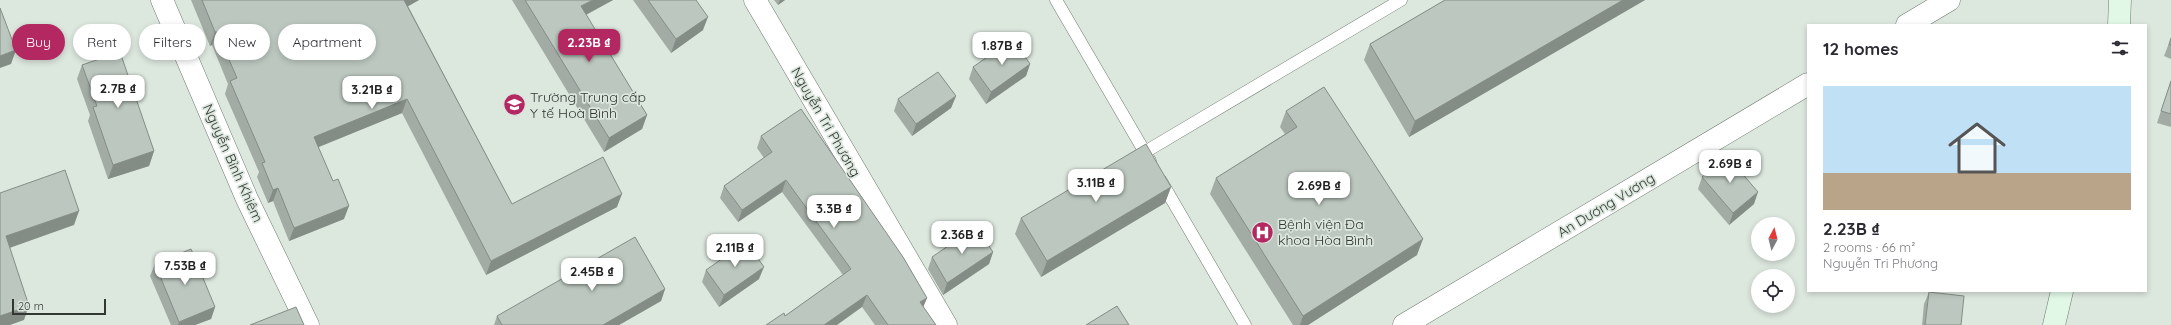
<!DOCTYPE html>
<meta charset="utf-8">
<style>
body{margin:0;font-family:Quicksand,sans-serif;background:#f7f7f7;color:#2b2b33;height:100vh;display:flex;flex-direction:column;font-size:15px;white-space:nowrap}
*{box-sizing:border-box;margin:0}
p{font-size:13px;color:#7c7c81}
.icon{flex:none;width:22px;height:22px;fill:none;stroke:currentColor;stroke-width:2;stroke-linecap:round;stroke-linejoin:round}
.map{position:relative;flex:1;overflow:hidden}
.side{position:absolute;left:1807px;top:24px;width:340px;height:268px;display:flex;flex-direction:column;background:#fff;border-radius:0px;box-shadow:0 2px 6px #0003}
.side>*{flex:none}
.guide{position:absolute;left:12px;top:24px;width:380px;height:36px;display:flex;gap:8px}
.needle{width:26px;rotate:7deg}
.fabs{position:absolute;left:1751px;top:217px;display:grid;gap:8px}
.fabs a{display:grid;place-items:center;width:44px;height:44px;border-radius:50%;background:#fff;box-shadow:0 2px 6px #0003;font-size:20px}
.scale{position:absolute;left:12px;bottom:10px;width:94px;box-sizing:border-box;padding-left:4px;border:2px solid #333734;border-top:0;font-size:11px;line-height:14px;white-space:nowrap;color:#333734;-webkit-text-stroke:3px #dce7de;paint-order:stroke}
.price{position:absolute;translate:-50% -34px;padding:0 9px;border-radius:8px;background:#fff;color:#222;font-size:13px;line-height:26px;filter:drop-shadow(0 1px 2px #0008)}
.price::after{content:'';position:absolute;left:50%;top:24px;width:12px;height:9px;margin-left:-6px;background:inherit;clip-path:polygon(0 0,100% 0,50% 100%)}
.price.active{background:#b42862;color:#fff}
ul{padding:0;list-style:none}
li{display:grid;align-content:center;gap:8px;height:212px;padding:0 16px}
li+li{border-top:1px solid #e1e1e2}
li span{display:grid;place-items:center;height:124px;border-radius:0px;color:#555}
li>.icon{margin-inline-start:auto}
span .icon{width:72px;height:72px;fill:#fffc;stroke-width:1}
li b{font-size:17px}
h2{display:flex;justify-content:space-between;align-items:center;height:48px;padding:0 16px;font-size:17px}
.chip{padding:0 14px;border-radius:18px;background:#fff;box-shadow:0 2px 6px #0003;font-size:14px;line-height:36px}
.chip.active{background:#b42862;color:#fff}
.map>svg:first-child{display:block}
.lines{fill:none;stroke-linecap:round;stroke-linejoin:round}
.lane-casing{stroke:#707b72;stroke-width:13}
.street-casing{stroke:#707b72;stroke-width:23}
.secondary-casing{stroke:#707b72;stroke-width:23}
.lane{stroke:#fff;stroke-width:12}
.street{stroke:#fff;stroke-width:22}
.secondary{stroke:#e1f8e6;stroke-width:22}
.wall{fill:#a2aca4}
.shaded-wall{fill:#848c86}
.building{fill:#bcc8bf;stroke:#848c86}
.labels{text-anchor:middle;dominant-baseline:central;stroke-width:3.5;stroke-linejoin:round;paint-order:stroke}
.poi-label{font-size:14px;fill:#333734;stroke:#dce7de;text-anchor:start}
.street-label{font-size:14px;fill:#333734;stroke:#dce7de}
</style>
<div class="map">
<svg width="2171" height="325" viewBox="0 0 2171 325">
<rect width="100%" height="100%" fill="#dce7de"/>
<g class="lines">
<defs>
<path id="lane" d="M 1056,0 L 1150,161
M 1145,152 L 1401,0
M 1161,181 L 1245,325"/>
<path id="street" d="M 162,0 L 247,199 L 308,325
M 755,0 L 946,325
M 1907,25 L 1949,0
M 1404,325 L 1808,84"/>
<path id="secondary" d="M 2119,25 L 2120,0
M 2054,325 L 2062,291"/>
</defs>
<use href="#lane" class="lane-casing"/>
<use href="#street" class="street-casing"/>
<use href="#secondary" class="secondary-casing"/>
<use href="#lane" class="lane"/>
<use href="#street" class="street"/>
<use href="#secondary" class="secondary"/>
</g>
<path class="wall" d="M 191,0 L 419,0 L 408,6 L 512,204 L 617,207 L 486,275 L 402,113 L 318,147 L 344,219 L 289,241 L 273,201 L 268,203 L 257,177 L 259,172 L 225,94 L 228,84 L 212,45 L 210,46 Z
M 512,0 L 613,0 L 586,15 L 647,115 L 642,129 L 604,152 Z
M 633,0 L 696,0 L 703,30 L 671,53 Z
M 774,0 L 785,0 L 778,5 Z
M 1445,0 L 1645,0 L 1409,137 L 1364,60 L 1370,44 Z
M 2171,38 L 2171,59 L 2164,56 Z
M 1030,64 L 1026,76 L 986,104 L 969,79 L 973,67 Z
M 82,65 L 154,151 L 149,166 L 108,179 L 88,121 L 90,115 L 77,79 Z
M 2171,80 L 2171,127 L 2157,123 Z
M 956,96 L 951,108 L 912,136 L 894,111 L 898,99 Z
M 1286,111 L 1417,255 L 1308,325 L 1293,325 L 1210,194 L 1216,178 L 1285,134 L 1280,127 Z
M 761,136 L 927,298 L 923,307 L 936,325 L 875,325 L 862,307 L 785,316 L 843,275 L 782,192 L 738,222 L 720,198 L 724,186 L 764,158 L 757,148 Z
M 1702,177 L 1754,204 L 1729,225 L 1698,189 Z
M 1171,187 L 1165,203 L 1041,277 L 1015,234 L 1021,218 Z
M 993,252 L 989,264 L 943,295 L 928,269 L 932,257 Z
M 155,264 L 215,307 L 211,319 L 195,325 L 171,325 L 150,276 Z
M 706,270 L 759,279 L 719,307 L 702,282 Z
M 665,289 L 661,301 L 619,325 L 494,325 L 497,316 Z
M 1929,292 L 1961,325 L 1922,325 L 1924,304 Z"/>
<path class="shaded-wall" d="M 403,0 L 419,0 L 398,12 Z
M 593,0 L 613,0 L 576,20 L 581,6 Z
M 780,0 L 785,0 L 778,5 Z
M 1623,0 L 1645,0 L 1409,137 L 1415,121 Z
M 708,17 L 703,30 L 671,53 L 676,39 Z
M 215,32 L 217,32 L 212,45 L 210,46 Z
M 16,50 L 11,64 L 0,68 L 0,56 Z
M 1030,64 L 1026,76 L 986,104 L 991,92 Z
M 956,96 L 951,108 L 912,136 L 916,124 Z
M 407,99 L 402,113 L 309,151 L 314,137 Z
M 647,115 L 642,129 L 604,152 L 609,138 Z
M 154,151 L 149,166 L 108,179 L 113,165 Z
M 786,180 L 782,192 L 738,222 L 742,210 Z
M 1171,187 L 1165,203 L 1041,277 L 1047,261 Z
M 278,188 L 273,201 L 268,203 L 273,190 Z
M 1758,192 L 1754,204 L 1729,225 L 1733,213 Z
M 622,194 L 617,207 L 486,275 L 491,261 Z
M 349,206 L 344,219 L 289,241 L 294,228 Z
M 79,211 L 74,225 L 1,251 L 6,236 Z
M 1423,239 L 1417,255 L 1308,325 L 1300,325 L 1303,316 Z
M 993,252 L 989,264 L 943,295 L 947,283 Z
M 764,267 L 759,279 L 719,307 L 724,295 Z
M 665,289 L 661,301 L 619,325 L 603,325 Z
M 867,295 L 862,307 L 837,325 L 824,325 Z
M 927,298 L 922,310 L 920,302 Z
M 29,306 L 24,320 L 10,325 L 0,325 L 0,316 Z
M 215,307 L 211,319 L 195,325 L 178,325 L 179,322 Z"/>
<path class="building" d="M 202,0 L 404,0 L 512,204 L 603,157 L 622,194 L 491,261 L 407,99 L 314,137 L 333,181 L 338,179 L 349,206 L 294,228 L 278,188 L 273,190 L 262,163 L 265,162 L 230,81 L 237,78 L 217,32 L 215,32 Z
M 525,0 L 593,0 L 581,6 L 647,115 L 609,138 Z
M 648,0 L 696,0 L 708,17 L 676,39 Z
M 1445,0 L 1623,0 L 1415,121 L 1370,44 Z
M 0,8 L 16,50 L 0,56 Z
M 2171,38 L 2171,45 L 2169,45 Z
M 1013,39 L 1030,64 L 991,92 L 973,67 Z
M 120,52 L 154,151 L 113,165 L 93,107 L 97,106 L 82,65 Z
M 938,72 L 956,96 L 916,124 L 898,99 Z
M 2171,81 L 2171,114 L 2161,111 Z
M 1324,87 L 1423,239 L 1303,316 L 1216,178 L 1297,127 L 1286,111 Z
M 801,109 L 903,257 L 927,298 L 920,302 L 936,325 L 888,325 L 867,295 L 824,325 L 766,325 L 784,313 L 785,316 L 851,269 L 786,180 L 742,210 L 724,186 L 772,152 L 761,136 Z
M 1146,144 L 1171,187 L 1047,261 L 1021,218 Z
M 1727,156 L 1758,192 L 1733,213 L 1702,177 Z
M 65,170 L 79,211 L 6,236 L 29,306 L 0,316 L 0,193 Z
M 976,227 L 993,252 L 947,283 L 932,257 Z
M 635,237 L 665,289 L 603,325 L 502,325 L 497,316 Z
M 746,242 L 764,267 L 724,295 L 706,270 Z
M 191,249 L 215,307 L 179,322 L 155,264 Z
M 1929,292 L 1964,296 L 1961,325 L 1925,325 Z
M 1117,306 L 1129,325 L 1086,325 Z
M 296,307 L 304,325 L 250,325 Z"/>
<defs>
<symbol id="university-disc" viewBox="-11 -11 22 22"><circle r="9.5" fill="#b42862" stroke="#dce7de"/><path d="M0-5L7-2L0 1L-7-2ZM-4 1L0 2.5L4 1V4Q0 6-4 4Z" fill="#fff"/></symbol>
<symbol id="hospital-disc" viewBox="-11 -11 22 22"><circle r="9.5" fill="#b42862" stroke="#dce7de"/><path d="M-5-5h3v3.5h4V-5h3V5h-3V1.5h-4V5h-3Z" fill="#fff"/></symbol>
</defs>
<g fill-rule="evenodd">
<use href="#university-disc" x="502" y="92" width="25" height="25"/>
<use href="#hospital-disc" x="1250" y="220" width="25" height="25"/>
</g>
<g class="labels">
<g class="poi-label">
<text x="530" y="97">Trường Trung cấp<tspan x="530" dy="16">Y tế Hoà Bình</tspan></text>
<text x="1278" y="224">Bệnh viện Đa<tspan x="1278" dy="16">khoa Hòa Bình</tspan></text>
</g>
<g class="street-label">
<text transform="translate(826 122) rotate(60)">Nguyễn Tri Phương</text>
<text transform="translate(233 163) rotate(66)">Nguyễn Bỉnh Khiêm</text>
<text transform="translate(1606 205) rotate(-31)">An Dương Vương</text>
</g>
</g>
</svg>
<div class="fabs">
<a><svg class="needle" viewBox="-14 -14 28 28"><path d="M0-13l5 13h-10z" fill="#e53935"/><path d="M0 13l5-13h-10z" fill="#7c7c81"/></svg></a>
<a><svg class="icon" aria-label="locate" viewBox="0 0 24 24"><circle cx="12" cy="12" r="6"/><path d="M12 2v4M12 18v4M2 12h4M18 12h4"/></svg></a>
</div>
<div class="scale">20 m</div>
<b class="price active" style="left:589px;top:63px">2.23B ₫</b>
<b class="price" style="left:1002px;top:66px">1.87B ₫</b>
<b class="price" style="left:118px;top:109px">2.7B ₫</b>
<b class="price" style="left:372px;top:110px">3.21B ₫</b>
<b class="price" style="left:1730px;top:184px">2.69B ₫</b>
<b class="price" style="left:1096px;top:203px">3.11B ₫</b>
<b class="price" style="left:1319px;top:206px">2.69B ₫</b>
<b class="price" style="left:834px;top:229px">3.3B ₫</b>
<b class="price" style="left:962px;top:255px">2.36B ₫</b>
<b class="price" style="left:735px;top:268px">2.11B ₫</b>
<b class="price" style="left:185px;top:286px">7.53B ₫</b>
<b class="price" style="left:592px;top:292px">2.45B ₫</b>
<div class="guide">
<a class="chip active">Buy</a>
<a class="chip">Rent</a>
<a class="chip">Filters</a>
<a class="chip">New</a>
<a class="chip">Apartment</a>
</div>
<section class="side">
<h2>12 homes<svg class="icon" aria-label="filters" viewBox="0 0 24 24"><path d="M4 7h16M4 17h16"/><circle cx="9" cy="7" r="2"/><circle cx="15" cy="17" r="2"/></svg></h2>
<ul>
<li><span style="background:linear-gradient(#bfe0f5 70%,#b9a48a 0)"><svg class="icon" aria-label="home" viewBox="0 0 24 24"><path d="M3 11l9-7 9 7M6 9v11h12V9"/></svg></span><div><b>2.23B ₫</b><p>2 rooms · 66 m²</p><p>Nguyễn Tri Phương</p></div></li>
</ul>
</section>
</div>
